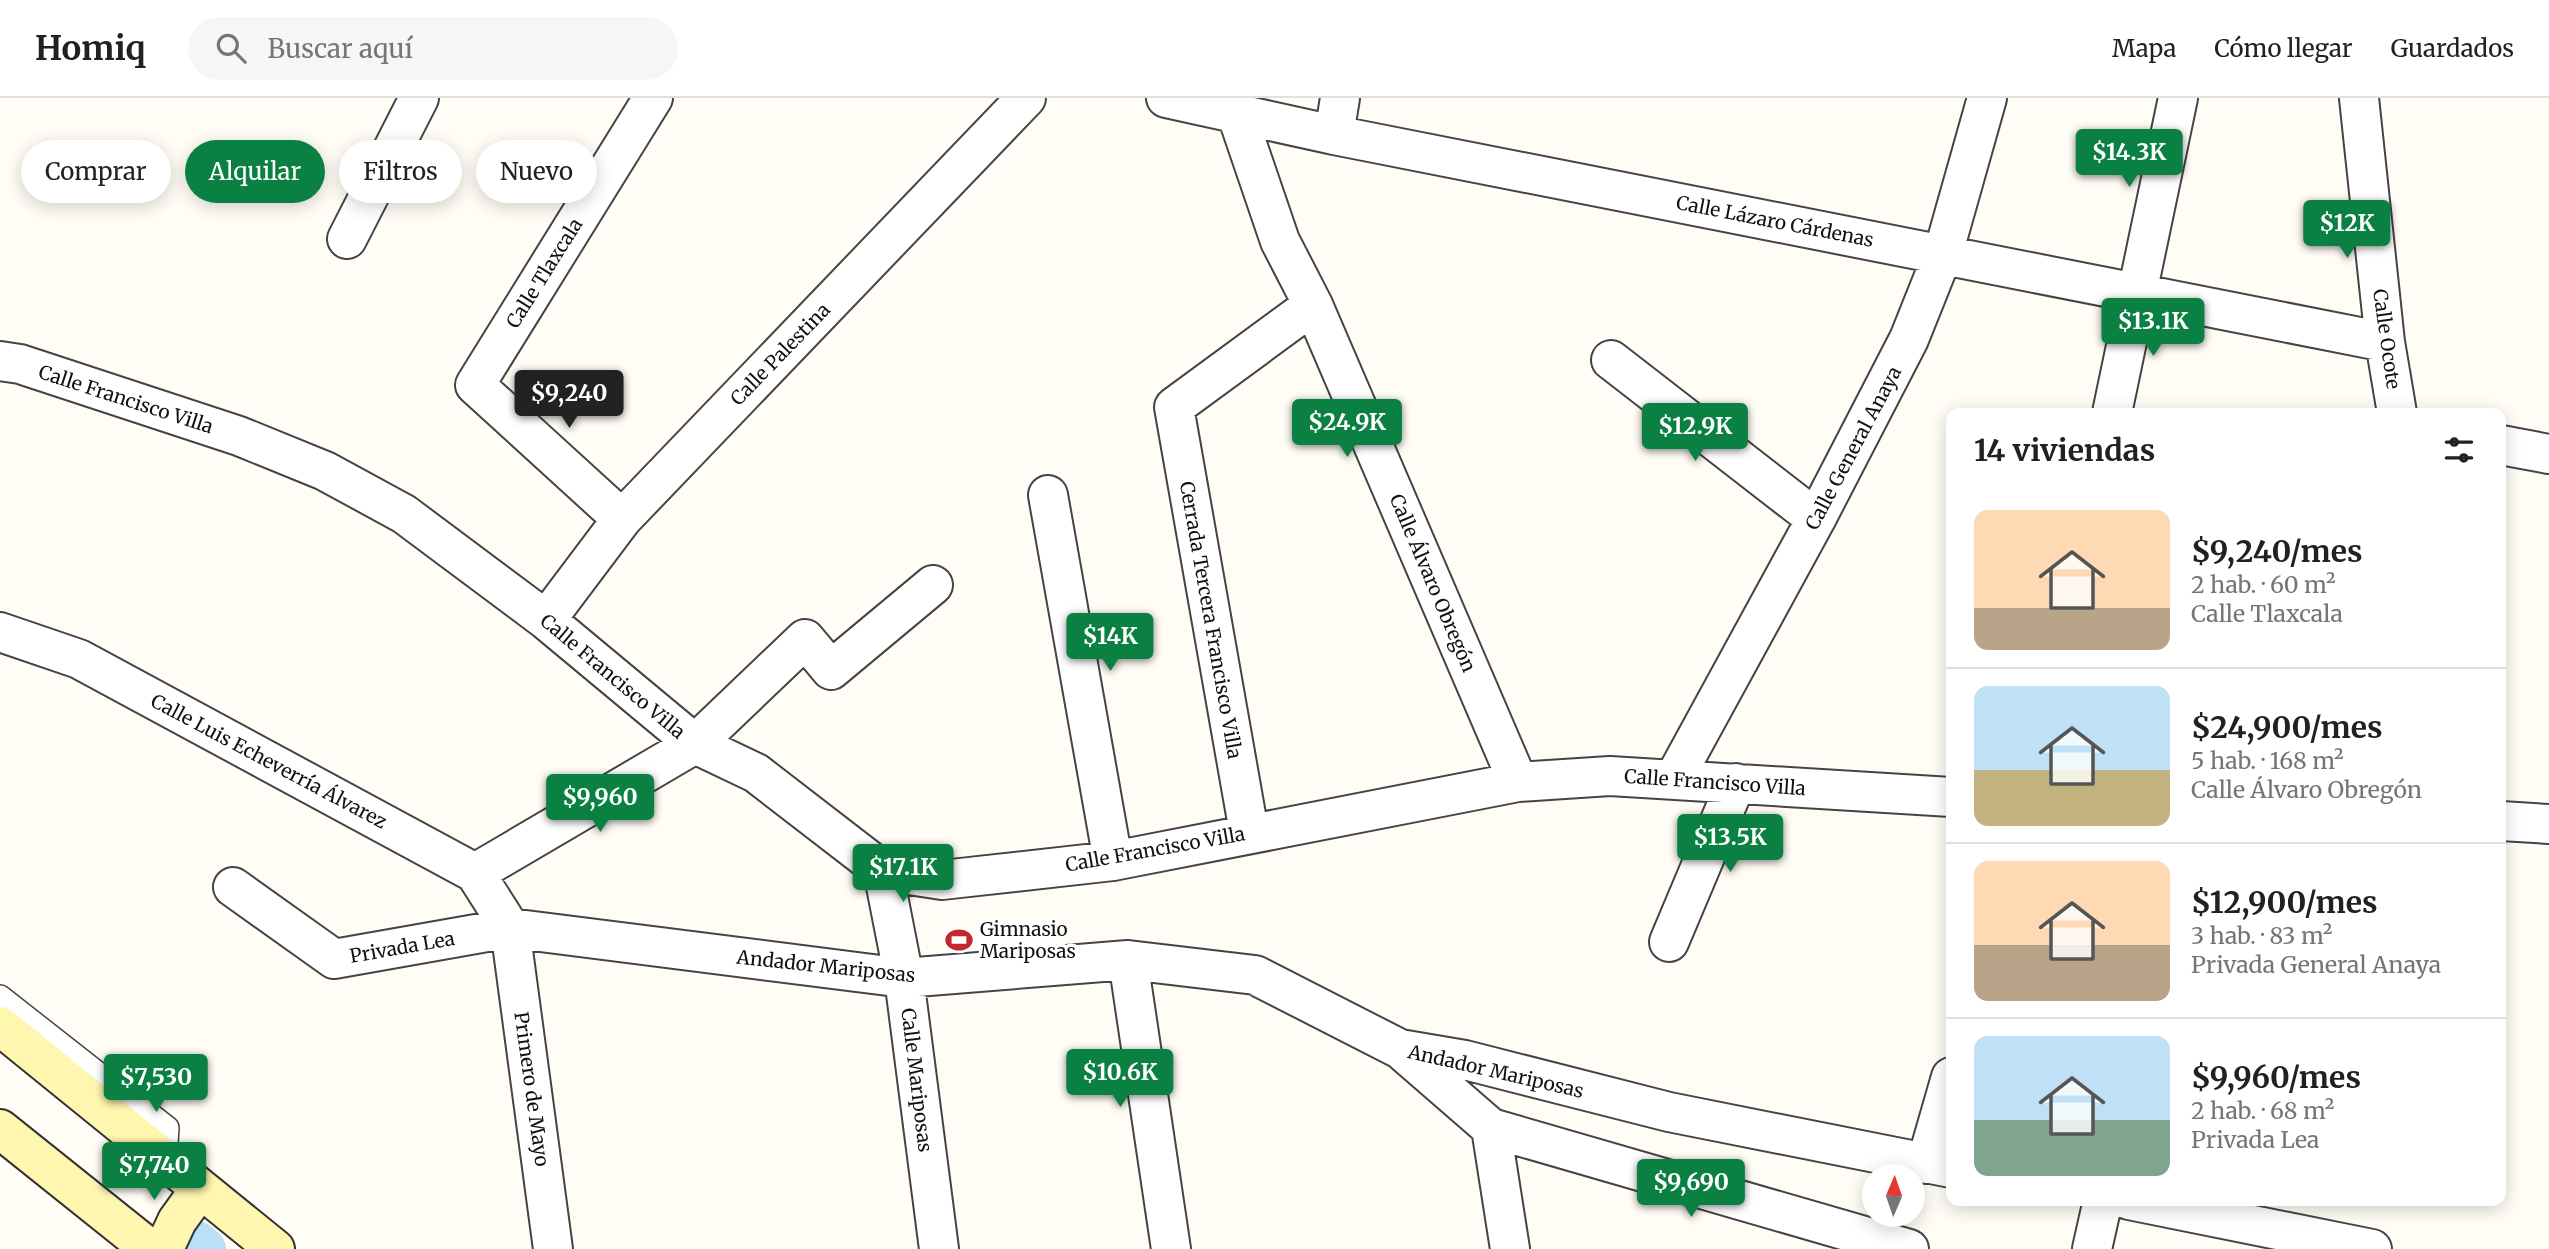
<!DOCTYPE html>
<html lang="es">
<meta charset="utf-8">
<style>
body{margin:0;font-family:Merriweather,serif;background:#f6f6f6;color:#202124;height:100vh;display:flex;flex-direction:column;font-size:26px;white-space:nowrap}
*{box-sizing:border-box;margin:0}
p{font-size:23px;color:#757577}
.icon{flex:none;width:38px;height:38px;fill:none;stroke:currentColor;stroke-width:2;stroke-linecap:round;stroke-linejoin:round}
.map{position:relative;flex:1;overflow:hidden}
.details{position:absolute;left:1946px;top:310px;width:560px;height:798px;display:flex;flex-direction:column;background:#fff;border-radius:14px;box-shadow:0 4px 18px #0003}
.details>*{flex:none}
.top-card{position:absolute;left:21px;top:42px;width:665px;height:63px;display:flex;gap:14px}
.needle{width:46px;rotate:2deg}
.controls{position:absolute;left:1862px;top:1066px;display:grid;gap:14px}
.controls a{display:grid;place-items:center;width:63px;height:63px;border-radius:50%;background:#fff;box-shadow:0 4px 18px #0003;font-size:35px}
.price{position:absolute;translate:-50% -60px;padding:0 16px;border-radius:7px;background:#0b8043;color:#fff;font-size:23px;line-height:46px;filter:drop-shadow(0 2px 4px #0008)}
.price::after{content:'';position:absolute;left:50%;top:42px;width:21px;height:16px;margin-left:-10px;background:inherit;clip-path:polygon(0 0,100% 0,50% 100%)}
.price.on{background:#222;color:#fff}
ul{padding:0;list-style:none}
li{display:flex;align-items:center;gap:21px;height:175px;padding:0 28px}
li+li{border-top:2px solid #e0e0e0}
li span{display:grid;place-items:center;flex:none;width:196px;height:140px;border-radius:14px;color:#555}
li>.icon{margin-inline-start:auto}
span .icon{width:84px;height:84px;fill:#fffc;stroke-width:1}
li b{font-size:30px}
h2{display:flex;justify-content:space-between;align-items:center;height:84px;padding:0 28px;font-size:30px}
.tag{padding:0 24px;border-radius:32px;background:#fff;box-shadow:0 4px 18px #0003;font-size:24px;line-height:63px}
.tag.on{background:#0b8043;color:#fff}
header{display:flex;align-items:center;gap:42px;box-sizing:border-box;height:98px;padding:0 35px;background:#fff;border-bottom:2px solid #e0e0e0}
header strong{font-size:33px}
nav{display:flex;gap:38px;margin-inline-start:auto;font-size:24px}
.search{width:490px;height:63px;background:#f6f6f6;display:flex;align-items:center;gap:18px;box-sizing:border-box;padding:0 24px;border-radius:38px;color:#757577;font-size:26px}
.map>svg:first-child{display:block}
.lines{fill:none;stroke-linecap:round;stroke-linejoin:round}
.canal{stroke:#b9e0f7;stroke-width:42}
.lane-casing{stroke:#444;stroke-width:26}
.street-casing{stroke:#444;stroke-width:42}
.secondary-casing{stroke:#333;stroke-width:42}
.lane{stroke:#fff;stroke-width:23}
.street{stroke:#fff;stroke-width:38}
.secondary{stroke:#fff6b0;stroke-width:38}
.labels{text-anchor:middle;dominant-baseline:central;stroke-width:7;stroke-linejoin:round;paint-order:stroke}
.street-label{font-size:19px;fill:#111;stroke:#fff}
.poi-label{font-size:19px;fill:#111;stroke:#fff;text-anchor:start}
</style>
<header>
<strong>Homiq</strong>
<div class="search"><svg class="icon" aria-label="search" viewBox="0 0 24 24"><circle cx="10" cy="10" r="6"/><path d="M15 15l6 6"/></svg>Buscar aquí</div>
<nav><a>Mapa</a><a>Cómo llegar</a><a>Guardados</a></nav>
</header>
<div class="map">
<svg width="2549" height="1151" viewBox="0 0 2549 1151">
<rect width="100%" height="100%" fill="#fffdf5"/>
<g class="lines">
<path class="canal" d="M 197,1144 L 205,1151"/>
<defs>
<path id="lane" d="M 0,899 L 167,1030 L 165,1061"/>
<path id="street" d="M 1166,0 L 1334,37 L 2385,244
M 2359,0 L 2385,244 L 2397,315
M 1236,14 L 1280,143 L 1313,207 L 1518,684
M 1334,37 L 1340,0
M 347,141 L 419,0
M 1611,262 L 1816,421
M 0,263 L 20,266 L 239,338 L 325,373 L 404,416 L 546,522 L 695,646 L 756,675 L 883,773 L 942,782 L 1113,763 L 1518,684 L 1610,678 L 1951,699
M 2112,315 L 2178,0
M 2501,347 L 2549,356
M 1048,397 L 1113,763
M 622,421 L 475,287 L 653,0
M 546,522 L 622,421 L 1026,0
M 0,534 L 79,561 L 475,775 L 510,830 L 553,1151
M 1674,681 L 1816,421 L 1909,241 L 1943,156 L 1987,0
M 2501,723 L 2549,726
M 1249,734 L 1174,309 L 1313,207
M 883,773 L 904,880 L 939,1151
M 475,775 L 695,646 L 805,541 L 831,572 L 933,487
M 233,789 L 334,861 L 510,830 L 904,880 L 1128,862 L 1255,877 L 1400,951 L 1465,962 L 1669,1014 L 1951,1070
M 1669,844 L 1736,685
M 1128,862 L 1171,1151
M 1400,951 L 1491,1030 L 1510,1151
M 1491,1030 L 1909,1151
M 1926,1066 L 1951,979
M 2129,1102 L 2372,1151
M 2092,1151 L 2103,1102"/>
<path id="secondary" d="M 0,928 L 275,1151
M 0,1031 L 150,1151
M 164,1151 L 177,1123 L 200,1091"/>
</defs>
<use href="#lane" class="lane-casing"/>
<use href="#street" class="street-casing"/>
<use href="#secondary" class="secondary-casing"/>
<use href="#lane" class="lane"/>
<use href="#street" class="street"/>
<use href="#secondary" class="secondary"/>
</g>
<defs>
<symbol id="stadium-bare" viewBox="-9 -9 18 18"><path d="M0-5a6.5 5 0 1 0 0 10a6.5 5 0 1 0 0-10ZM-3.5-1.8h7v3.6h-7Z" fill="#c4262e" stroke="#fff" stroke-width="2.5" paint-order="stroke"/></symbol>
</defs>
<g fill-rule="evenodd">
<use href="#stadium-bare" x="940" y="823" width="38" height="38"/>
</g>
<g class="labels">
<g class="street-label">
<text transform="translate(1775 123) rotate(11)">Calle Lázaro Cárdenas</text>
<text transform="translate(544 175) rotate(-58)">Calle Tlaxcala</text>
<text transform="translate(2387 241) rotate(82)">Calle Ocote</text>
<text transform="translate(780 256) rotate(-46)">Calle Palestina</text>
<text transform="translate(126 301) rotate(18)">Calle Francisco Villa</text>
<text transform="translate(1853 350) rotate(-62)">Calle General Anaya</text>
<text transform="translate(1433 485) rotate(67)">Calle Álvaro Obregón</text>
<text transform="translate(1211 522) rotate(80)">Cerrada Tercera Francisco Villa</text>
<text transform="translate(613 578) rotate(40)">Calle Francisco Villa</text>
<text transform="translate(269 663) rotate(28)">Calle Luis Echeverría Álvarez</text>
<text transform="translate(1715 684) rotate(4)">Calle Francisco Villa</text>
<text transform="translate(1155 751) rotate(-10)">Calle Francisco Villa</text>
<text transform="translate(402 849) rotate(-10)">Privada Lea</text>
<text transform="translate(826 868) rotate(6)">Andador Mariposas</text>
<text transform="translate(1496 973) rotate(13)">Andador Mariposas</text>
<text transform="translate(917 982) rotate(83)">Calle Mariposas</text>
<text transform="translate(532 991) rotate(82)">Primero de Mayo</text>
</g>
<g class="poi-label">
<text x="980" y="831">Gimnasio<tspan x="980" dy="22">Mariposas</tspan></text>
</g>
</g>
</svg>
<div class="controls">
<a><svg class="needle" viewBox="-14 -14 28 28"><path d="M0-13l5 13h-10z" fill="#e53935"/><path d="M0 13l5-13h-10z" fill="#757577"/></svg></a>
</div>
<b class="price" style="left:2129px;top:91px">$14.3K</b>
<b class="price" style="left:2347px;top:162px">$12K</b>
<b class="price" style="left:2153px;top:260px">$13.1K</b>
<b class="price on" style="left:569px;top:332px">$9,240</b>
<b class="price" style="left:1347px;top:361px">$24.9K</b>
<b class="price" style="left:1695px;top:365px">$12.9K</b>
<b class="price" style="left:1110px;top:575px">$14K</b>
<b class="price" style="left:600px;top:736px">$9,960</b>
<b class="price" style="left:1730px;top:776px">$13.5K</b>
<b class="price" style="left:903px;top:806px">$17.1K</b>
<b class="price" style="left:1120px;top:1011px">$10.6K</b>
<b class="price" style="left:156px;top:1016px">$7,530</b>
<b class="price" style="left:154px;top:1104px">$7,740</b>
<b class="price" style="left:1691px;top:1121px">$9,690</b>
<div class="top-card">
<a class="tag">Comprar</a>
<a class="tag on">Alquilar</a>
<a class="tag">Filtros</a>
<a class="tag">Nuevo</a>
</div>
<section class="details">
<h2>14 viviendas<svg class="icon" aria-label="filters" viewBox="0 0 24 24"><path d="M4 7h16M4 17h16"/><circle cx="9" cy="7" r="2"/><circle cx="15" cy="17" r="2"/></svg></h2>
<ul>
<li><span style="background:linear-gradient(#ffd9b3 70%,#b9a48a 0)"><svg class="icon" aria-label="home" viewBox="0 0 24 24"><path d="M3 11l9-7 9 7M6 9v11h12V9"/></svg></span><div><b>$9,240/mes</b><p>2 hab. · 60 m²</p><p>Calle Tlaxcala</p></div></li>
<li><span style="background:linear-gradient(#bfe0f5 60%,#c2b280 0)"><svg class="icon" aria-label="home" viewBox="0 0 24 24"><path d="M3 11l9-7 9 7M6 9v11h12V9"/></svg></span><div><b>$24,900/mes</b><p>5 hab. · 168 m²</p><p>Calle Álvaro Obregón</p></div></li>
<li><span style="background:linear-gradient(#ffd9b3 60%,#b9a48a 0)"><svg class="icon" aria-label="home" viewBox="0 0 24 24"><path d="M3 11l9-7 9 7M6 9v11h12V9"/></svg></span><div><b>$12,900/mes</b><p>3 hab. · 83 m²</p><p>Privada General Anaya</p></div></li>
<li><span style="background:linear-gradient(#bfe0f5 60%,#7fa58c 0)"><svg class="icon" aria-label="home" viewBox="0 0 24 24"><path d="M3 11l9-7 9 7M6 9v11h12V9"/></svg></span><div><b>$9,960/mes</b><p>2 hab. · 68 m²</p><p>Privada Lea</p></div></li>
</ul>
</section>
</div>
